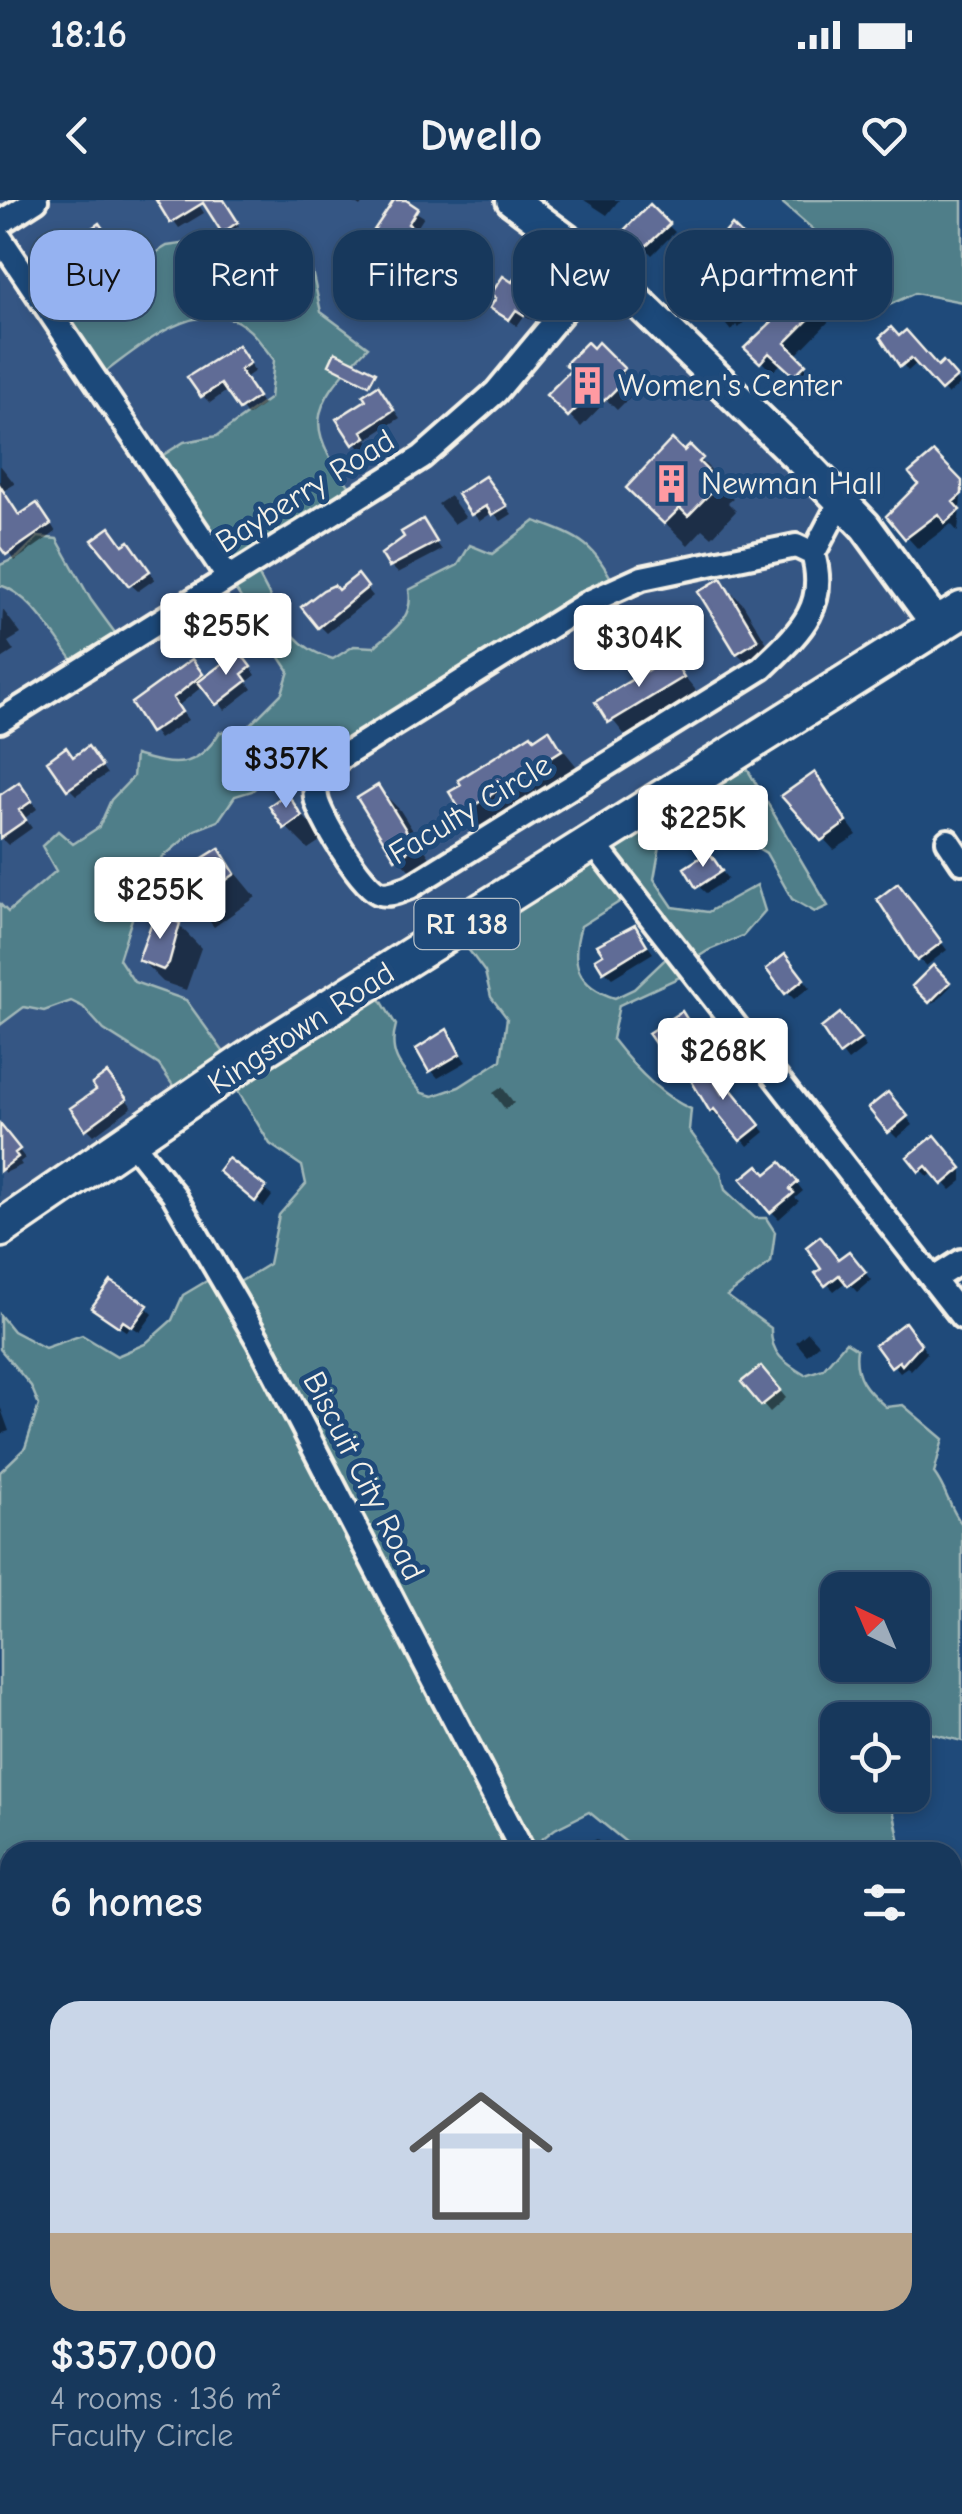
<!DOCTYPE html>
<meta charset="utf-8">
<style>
body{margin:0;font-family:"Comic Neue",sans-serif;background:#244365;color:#f1f3f6;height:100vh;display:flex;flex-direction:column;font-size:38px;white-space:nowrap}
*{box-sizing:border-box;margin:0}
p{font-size:32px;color:#9eacbb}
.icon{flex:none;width:55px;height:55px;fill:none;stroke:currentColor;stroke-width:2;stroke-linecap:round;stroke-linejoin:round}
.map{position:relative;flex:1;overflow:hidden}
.side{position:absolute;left:0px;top:1642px;width:962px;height:672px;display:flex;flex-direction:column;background:#17385c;border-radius:30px 30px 0 0;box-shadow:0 5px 15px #0003,0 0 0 2px #365272}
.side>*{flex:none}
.guide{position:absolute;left:30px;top:30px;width:902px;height:90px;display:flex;gap:20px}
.needle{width:65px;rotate:316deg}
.tools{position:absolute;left:820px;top:1372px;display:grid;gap:20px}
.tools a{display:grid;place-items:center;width:110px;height:110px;border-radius:20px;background:#17385c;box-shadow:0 5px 15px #0003,0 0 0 2px #365272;font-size:50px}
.price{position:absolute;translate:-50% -85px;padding:0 22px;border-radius:10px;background:#fff;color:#222;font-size:32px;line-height:65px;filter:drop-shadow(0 2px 5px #0008)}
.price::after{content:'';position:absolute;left:50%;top:60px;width:30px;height:22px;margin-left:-15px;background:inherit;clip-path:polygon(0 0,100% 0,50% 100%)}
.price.on{background:#95b2f1;color:#111}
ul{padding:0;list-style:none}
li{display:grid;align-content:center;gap:20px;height:530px;padding:0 50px}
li+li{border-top:2px solid #365272}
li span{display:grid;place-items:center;height:310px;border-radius:30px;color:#555}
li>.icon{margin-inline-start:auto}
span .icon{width:180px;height:180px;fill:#fffc;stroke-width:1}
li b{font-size:42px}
h2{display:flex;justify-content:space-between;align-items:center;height:120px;padding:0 50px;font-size:42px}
.pill{padding:0 35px;border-radius:30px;background:#17385c;box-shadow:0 5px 15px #0003,0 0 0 2px #365272;font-size:35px;line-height:90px}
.pill.on{background:#95b2f1;color:#111}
.status{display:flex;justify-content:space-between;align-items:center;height:70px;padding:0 50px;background:#17385c;direction:ltr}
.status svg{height:28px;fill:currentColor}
header{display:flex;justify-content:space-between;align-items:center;height:130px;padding:0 50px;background:#17385c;font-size:45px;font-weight:700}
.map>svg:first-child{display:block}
.built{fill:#365784}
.green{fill:#4f7e89;stroke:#a2b8b8;stroke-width:2.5;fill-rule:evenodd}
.shadow{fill:#0007}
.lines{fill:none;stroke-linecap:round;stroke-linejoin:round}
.stream{stroke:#8caabf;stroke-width:6}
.building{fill:#606c96;stroke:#f4f1e8;stroke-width:2.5}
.street-casing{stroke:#f4f1e8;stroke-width:30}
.secondary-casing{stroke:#f4f1e8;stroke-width:38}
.primary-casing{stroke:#f4f1e8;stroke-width:42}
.street{stroke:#1f4a7a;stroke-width:22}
.secondary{stroke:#1f4a7a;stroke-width:30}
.primary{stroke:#1f4a7a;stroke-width:35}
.labels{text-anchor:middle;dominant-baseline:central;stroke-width:10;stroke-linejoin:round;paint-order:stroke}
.shield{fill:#1f4a7a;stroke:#b4bfc7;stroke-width:2.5}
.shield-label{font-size:30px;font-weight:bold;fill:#f4f1e8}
.poi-label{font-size:32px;fill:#f4f1e8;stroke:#1f4a7a;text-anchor:start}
.street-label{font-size:32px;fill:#f4f1e8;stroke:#1f4a7a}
</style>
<div class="status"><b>18:16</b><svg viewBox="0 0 49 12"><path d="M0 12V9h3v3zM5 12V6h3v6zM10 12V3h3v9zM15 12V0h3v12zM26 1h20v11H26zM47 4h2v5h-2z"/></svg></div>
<header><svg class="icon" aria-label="back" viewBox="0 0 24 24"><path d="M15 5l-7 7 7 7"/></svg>Dwello<svg class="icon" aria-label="heart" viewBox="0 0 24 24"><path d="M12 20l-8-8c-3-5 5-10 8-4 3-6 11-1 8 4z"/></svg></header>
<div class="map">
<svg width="962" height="2314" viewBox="0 0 962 2314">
<rect width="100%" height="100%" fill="#1f4a7a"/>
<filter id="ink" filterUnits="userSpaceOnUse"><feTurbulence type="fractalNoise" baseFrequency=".01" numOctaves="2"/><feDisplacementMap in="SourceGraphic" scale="20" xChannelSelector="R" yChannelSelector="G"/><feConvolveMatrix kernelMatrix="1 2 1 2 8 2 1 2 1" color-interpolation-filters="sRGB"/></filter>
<g filter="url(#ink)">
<path class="built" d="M 0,0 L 512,0 L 601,66 L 938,426 L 0,1029 Z"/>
<path class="green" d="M 779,0 L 962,0 L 962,102 L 915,93 L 878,110 L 861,102 L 857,81 L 821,49 L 815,31 Z
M 266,40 L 308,53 L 321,112 L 368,147 C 305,212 304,227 359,299 L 256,371 C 279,409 285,446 333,459 L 354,446 L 374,447 C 394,429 414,418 409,390 L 458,365 L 470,345 L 492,354 L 535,321 C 584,339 592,343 617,389 L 330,568 L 319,592 L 271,574 L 252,591 L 235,596 L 218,621 L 195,630 L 158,661 L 152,674 L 155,685 L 138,700 L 119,759 L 134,782 L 186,800 L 238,872 L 373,787 L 396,825 C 387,856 402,869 422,893 L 433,896 L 459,887 L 501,860 L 507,818 L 491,797 L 485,772 L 457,734 L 742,560 L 828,706 L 815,712 L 792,699 L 766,653 L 724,628 L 700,624 L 660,646 L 654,679 L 673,707 L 708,712 L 757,685 L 765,711 L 743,736 L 709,750 L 687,764 L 691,772 L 619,805 L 612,839 C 633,866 660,896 691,909 L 689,930 L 721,973 L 725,990 L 755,1018 L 766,1018 L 775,1032 L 771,1062 L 727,1096 L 771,1128 C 770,1154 785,1163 805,1175 L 823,1169 L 846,1142 L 857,1149 C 853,1176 866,1190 886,1207 L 903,1205 L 943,1239 L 934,1273 C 947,1290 949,1308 962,1324 L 962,1541 L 913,1529 L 912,1520 L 838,1520 L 838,1595 L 890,1595 L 902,1652 L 638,1652 L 589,1612 L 555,1629 L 525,1652 L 10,1652 L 10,2305 L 113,2305 L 114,2314 L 0,2314 L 0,1272 L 25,1248 L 39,1205 L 31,1186 L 0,1149 L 0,1115 L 13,1131 L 45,1148 L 82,1135 L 117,1156 L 145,1144 L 172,1120 L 183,1095 L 215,1076 L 228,1089 L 269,1064 L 279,1015 L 306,984 L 302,966 L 270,944 L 235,886 L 187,906 L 159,865 L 104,830 L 83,807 L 71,801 L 44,811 L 24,807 L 0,825 L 0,704 L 8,712 L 56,671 L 42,646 L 58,631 L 73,644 L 99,627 L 111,600 L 133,577 L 135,555 C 175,567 196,570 220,532 L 243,532 L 282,493 L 289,471 L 152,262 L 184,242 L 217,236 L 270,198 L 274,160 C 262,145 248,122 228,118 C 180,108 135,151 100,176 L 56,114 L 90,94 L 114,90 L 145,67 L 152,55 L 167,46 L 195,42 L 229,66 L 244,63 ZM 624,699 L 674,751 L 634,789 L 615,798 C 576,786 570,762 581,726 ZM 838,1390 L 912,1390 L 912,1465 L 838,1465 Z
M 38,337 L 57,339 L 91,400 L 124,445 L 83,473 C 59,446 34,395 0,385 L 0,365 L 18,357 Z
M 952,1723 L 962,1730 L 962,2153 L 952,2142 Z
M 962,2210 L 961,2314 L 680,2314 L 681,2305 L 952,2305 L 953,2218 Z"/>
<path class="shadow" d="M 159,0 L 196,0 L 204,13 L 179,28 Z
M 350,0 L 365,0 L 360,7 Z
M 397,0 L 424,17 L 415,31 L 447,54 L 456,40 L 485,61 L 471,82 L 466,79 L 462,85 L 377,30 Z
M 584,0 L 619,0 L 607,15 Z
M 650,8 L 675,32 L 652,55 L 628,30 Z
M 231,13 L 239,26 L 227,34 L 224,31 Z
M 99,26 L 121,55 L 88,78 L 66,49 Z
M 732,28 L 762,58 L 752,68 L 773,88 L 739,128 L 736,125 L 731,131 L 688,78 Z
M 513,85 L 527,86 L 541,106 L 532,120 L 524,116 L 517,126 L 493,107 Z
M 813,86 L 838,112 L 795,156 L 816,177 L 807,186 L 782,163 L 772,172 L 748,148 Z
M 883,138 L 938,169 L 943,165 L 960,184 L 948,195 L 918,162 L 908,171 Z
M 598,146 L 633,181 L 629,186 L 635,192 L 617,210 L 607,200 L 581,227 L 549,195 Z
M 238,148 L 255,171 L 245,178 L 263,205 L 248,216 L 228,190 L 210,203 L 202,195 Z
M 378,188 L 400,218 L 367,239 L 371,245 L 362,251 L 339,220 L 370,200 Z
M 690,249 L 723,282 L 720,286 L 733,299 L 728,303 L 736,311 L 712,337 L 703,329 L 688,345 L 652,310 Z
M 0,265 L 15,284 L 3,291 L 20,317 L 44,313 L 56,332 L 15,361 L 0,343 Z
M 962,285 L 958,332 L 951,324 L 918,349 L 889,317 Z
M 492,287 L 512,314 L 501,321 L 493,312 L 480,321 L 473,314 Z
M 450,296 L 465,317 L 454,324 L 438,304 Z
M 422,322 L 442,350 L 398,373 L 391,366 Z
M 124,348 L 136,352 L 155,379 L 138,391 L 130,384 Z
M 721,382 L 743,404 L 779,463 L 760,475 L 737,453 Z
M 364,385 L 373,396 L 327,433 L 320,426 L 338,393 Z
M 3,410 L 21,434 L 8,442 L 14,451 L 0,460 Z
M 670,459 L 704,500 L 632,544 L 599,503 Z
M 246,461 L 256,475 L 247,482 L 252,489 L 225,510 L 204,485 L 178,506 L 188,520 L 159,539 L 134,504 L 199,469 L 206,479 Z
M 549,532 L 582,573 L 486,633 L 464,611 Z
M 95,557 L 107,574 L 76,595 L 69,588 L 74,559 Z
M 814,576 L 857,635 L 834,650 L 785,597 Z
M 378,588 L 400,610 L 437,669 L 419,680 L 397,657 Z
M 26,592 L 37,609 L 25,618 L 32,628 L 8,645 L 0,637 L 0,598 Z
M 286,596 L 323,639 L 308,649 L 286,627 Z
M 218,651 L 256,697 L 214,727 L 175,679 Z
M 709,655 L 728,679 L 706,693 L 698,686 Z
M 905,694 L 947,750 L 926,766 L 919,759 Z
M 179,725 L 201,748 L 186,790 L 163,782 L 140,759 Z
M 635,728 L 653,753 L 612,778 L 605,771 Z
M 792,764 L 810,787 L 794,799 L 787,792 Z
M 933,769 L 951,786 L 933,804 L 915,786 Z
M 688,821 L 711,857 L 700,864 L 723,896 L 736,897 L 765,932 L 748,946 L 722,914 L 718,917 L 712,911 L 690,873 L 697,869 L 680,847 L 668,855 L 652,834 Z
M 847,823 L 866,847 L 848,861 L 824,829 Z
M 446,833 L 466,862 L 438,878 L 431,870 Z
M 114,883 L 132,907 L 94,935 L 87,928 Z
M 502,887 L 514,903 L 505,909 L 493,893 Z
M 894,902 L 913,925 L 897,938 L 890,931 Z
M 0,938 L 15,945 L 25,958 L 20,962 L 22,965 L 5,973 L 0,968 Z
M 942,945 L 962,970 L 962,981 L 951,990 L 934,972 L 928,977 L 921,970 Z
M 228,962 L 272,996 L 264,1007 L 229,977 Z
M 788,972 L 803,991 L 795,998 L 799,1001 L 779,1019 L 772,1012 L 767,977 Z
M 856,1061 L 871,1080 L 857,1092 L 847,1081 L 834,1091 L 819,1074 L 839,1062 Z
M 146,1107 L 153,1114 L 140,1132 L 131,1126 L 127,1132 L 102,1114 Z
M 808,1132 L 819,1144 L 807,1155 L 796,1142 Z
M 912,1132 L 927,1153 L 911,1170 L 907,1167 L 900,1172 L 878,1145 Z
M 768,1176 L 786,1198 L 770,1212 L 745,1183 Z
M 0,1206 L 9,1231 L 0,1234 Z
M 597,1639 L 607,1650 L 612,1647 L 617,1652 L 584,1652 L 581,1647 Z
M 163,2305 L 182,2305 L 186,2314 L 168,2314 Z
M 589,2305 L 647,2305 L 647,2314 L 589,2314 Z"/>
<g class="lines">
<path class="stream" d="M 952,2267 L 962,2261
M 888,2307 L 892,2305"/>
</g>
<path class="building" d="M 156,0 L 224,0 L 238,22 L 222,33 L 203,3 L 170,23 Z
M 394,0 L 406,0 L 418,8 L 408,24 L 447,50 L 456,36 L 479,52 L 463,77 L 458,74 L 454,79 L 374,30 Z
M 650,4 L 670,24 L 643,49 L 624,30 Z
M 99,23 L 116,47 L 79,72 L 63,48 Z
M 732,25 L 752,45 L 741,56 L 764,75 L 727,119 L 723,116 L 718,121 L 685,78 Z
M 503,76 L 512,82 L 516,76 L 529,84 L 525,90 L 536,97 L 524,115 L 516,110 L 509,120 L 490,108 L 496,98 L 491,94 Z
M 813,83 L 829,99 L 785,143 L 806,164 L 794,176 L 769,153 L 760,163 L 744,148 Z
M 891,127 L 899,136 L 906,130 L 938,166 L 943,161 L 957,177 L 941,191 L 911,158 L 900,167 L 880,137 Z
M 587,142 L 593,148 L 598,142 L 624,168 L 620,173 L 626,179 L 604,201 L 594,191 L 568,217 L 546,195 L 571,170 L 565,164 Z
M 238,145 L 250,163 L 240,170 L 258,197 L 239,210 L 221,184 L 201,197 L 187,177 Z
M 335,152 L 376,172 L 369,185 L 329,165 Z
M 378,185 L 394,210 L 362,231 L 366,237 L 353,245 L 336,219 L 366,200 L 363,195 Z
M 672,239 L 684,251 L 690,245 L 703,258 L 699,262 L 712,275 L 708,280 L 716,287 L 688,316 L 680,308 L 664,324 L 626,288 Z
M 934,252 L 962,281 L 962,294 L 953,302 L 960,310 L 945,323 L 938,314 L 905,339 L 886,316 L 918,284 L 909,273 Z
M 485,276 L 507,306 L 492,315 L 486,306 L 471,315 L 457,294 Z
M 0,286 L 19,315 L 37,303 L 51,324 L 6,355 L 0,347 Z
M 423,319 L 437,342 L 389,367 L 381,354 L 404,337 L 401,332 Z
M 110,327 L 123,345 L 129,341 L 150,371 L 129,386 L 92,340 Z
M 358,374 L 368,387 L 318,428 L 301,407 L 323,390 L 334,385 L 338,390 Z
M 721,378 L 758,440 L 736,454 L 698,392 Z
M 239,451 L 251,467 L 242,474 L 247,481 L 216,505 L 198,482 Z
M 671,456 L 684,477 L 608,523 L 595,502 Z
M 192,459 L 203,474 L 173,498 L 182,512 L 150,533 L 131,503 Z
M 549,529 L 562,550 L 462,613 L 449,592 L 461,585 L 458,580 L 531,534 L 534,539 Z
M 88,546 L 102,566 L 67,590 L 47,561 L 66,547 L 73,557 Z
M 815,572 L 847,622 L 821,641 L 781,596 Z
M 19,582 L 32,601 L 19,610 L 26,620 L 0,638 L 0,595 Z
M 378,585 L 416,646 L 395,659 L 357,598 Z
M 287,593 L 302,616 L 284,629 L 269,606 Z
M 219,648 L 235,674 L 189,706 L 171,678 Z
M 709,652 L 722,671 L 696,688 L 684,668 Z
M 898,683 L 942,742 L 917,761 L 877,699 Z
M 155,714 L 180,723 L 169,763 L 163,770 L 138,760 Z
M 635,725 L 647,745 L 603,772 L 595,759 L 603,754 L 597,745 Z
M 785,754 L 804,779 L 785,794 L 766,769 Z
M 933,765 L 950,782 L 929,803 L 912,786 Z
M 682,811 L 706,849 L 686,862 L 672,841 L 659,849 L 648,833 Z
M 840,813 L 861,839 L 839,855 L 821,828 Z
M 447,829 L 460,854 L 429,872 L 416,849 Z
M 703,863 L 722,894 L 730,888 L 760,925 L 740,941 L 714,909 L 710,912 L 686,872 Z
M 107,873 L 127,899 L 85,930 L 70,908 L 96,890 L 92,884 Z
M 888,892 L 908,916 L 888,933 L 868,908 Z
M 0,924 L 20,949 L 15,953 L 18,957 L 0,971 Z
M 935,935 L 962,968 L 942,985 L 926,966 L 919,972 L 907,957 Z
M 228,958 L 266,987 L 255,1002 L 218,971 Z
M 781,962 L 798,982 L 790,989 L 794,993 L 770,1013 L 741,979 L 758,965 L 766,974 Z
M 820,1036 L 838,1059 L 849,1051 L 866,1072 L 848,1086 L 839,1075 L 825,1086 L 815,1073 L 821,1069 L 806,1047 Z
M 111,1081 L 148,1105 L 132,1127 L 123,1121 L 119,1127 L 91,1108 Z
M 905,1122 L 921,1144 L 902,1165 L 899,1161 L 891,1167 L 875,1145 Z
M 761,1166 L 781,1190 L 761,1206 L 741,1182 Z"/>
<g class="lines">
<defs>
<path id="street" d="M 0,23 L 36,0
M 0,38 L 228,377
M 796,346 L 813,354 C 829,408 798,433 762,468 L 410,687 C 400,690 390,696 380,693 C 363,689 318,615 316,597 C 314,585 317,578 324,568 L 589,402 L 642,378 Z
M 813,354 L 841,301
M 0,521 L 422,257 L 496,192 L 601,66
M 948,641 L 962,662
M 594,644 L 962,1117
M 130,940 L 173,994 L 259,1142 L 523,1652
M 935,1078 L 962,1061
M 227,2305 L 228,2314
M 869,2305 L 875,2314"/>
<path id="secondary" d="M 512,0 L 601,66 L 809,268 L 865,326 L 938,426"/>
<path id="primary" d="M 0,1029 L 263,849 L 962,410"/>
</defs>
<use href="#street" class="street-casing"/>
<use href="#secondary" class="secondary-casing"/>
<use href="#primary" class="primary-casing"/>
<use href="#street" class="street"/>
<use href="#secondary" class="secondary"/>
<use href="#primary" class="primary"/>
</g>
</g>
<defs>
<symbol id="building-bare" viewBox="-9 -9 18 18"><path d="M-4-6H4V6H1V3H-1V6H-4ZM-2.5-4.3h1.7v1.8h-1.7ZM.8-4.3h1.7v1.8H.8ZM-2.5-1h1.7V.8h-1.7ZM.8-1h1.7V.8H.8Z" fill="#ff9aa2" stroke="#1f4a7a" stroke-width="2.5" paint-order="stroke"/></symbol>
</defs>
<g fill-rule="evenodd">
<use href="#building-bare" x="560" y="158" width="55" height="55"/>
<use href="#building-bare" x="644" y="256" width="55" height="55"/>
</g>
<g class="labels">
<rect class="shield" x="414.5" y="699" width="105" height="50" rx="8"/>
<g class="shield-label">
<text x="467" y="724">RI 138</text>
</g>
<g class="poi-label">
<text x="618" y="185">Women's Center</text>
<text x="701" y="283">Newman Hall</text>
</g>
<g class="street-label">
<text transform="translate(305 291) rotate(-32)">Bayberry Road</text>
<text transform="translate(470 609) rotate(-31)">Faculty Circle</text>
<text transform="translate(301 828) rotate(-33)">Kingstown Road</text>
<text transform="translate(364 1276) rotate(63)">Biscuit City Road</text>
</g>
</g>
</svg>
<div class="tools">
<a><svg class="needle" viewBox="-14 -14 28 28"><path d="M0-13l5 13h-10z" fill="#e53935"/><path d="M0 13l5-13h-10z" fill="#9eacbb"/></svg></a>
<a><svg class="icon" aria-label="locate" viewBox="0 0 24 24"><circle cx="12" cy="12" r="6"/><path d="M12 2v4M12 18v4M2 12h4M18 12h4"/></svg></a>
</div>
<b class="price" style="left:226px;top:478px">$255K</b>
<b class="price" style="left:639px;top:490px">$304K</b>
<b class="price on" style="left:286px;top:611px">$357K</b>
<b class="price" style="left:703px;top:670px">$225K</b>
<b class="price" style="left:160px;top:742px">$255K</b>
<b class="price" style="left:723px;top:903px">$268K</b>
<div class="guide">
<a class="pill on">Buy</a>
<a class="pill">Rent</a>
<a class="pill">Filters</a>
<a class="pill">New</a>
<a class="pill">Apartment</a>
</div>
<section class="side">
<h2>6 homes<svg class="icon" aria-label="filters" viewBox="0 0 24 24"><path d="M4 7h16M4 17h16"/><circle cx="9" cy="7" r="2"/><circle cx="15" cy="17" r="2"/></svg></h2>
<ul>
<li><span style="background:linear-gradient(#c9d6e8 75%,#b9a48a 0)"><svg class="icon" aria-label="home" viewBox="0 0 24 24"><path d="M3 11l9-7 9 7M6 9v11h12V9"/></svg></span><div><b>$357,000</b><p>4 rooms · 136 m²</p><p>Faculty Circle</p></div></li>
</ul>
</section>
</div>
